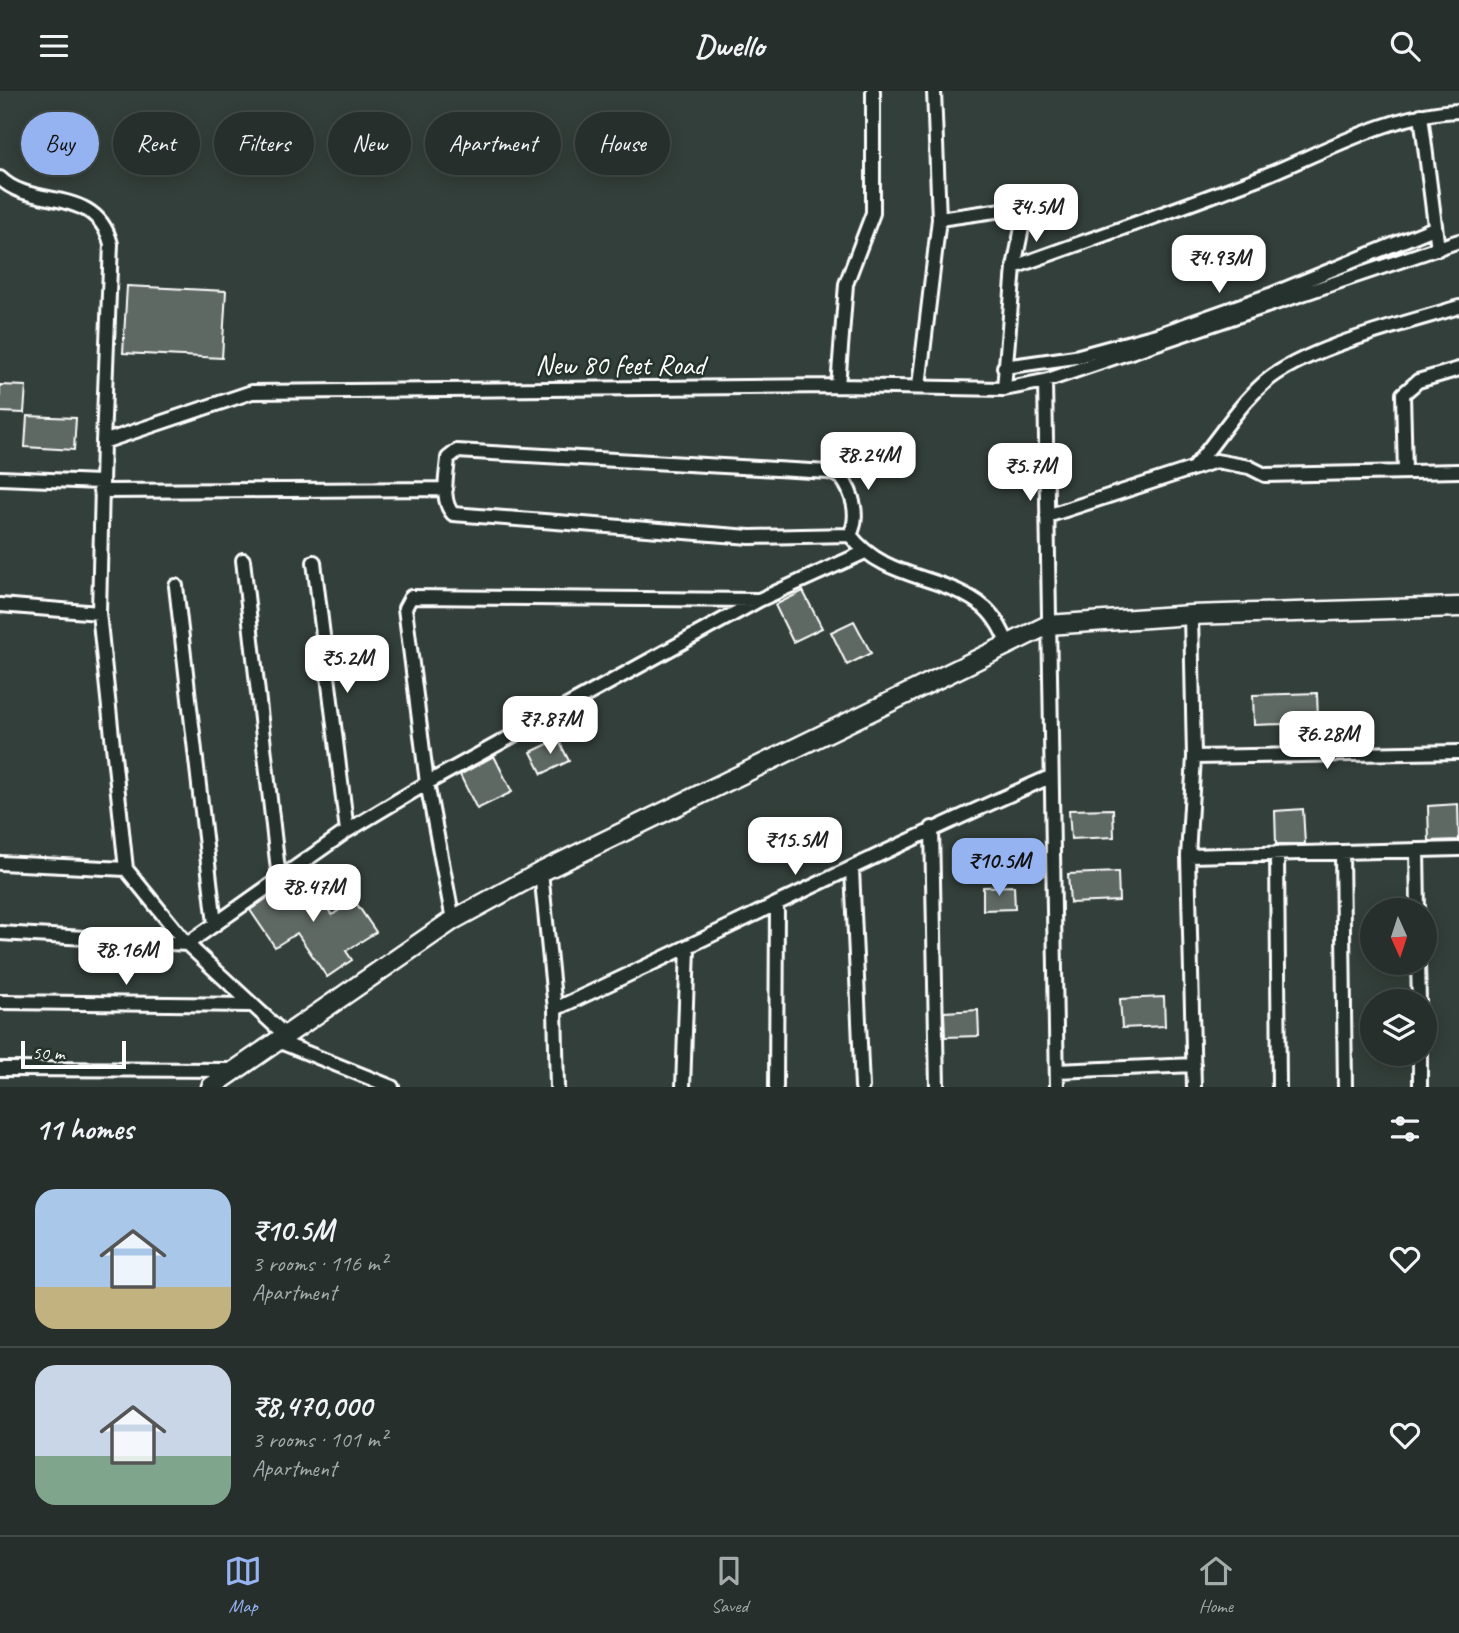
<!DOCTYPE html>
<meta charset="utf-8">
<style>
body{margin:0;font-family:Caveat,sans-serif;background:#323b38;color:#f1f3f6;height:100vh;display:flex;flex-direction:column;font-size:26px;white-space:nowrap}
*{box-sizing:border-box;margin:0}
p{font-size:23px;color:#a4a9a9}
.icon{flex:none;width:38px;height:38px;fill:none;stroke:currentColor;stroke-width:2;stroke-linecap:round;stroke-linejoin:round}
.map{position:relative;height:996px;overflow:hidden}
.side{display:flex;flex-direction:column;background:#262f2c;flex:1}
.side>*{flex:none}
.top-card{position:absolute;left:21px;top:21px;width:700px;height:63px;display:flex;gap:14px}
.needle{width:46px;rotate:177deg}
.fabs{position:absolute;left:1360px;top:807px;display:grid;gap:14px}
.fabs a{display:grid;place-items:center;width:77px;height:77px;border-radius:50%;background:#262f2c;box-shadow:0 4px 18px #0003,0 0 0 2px #424a48;font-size:35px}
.scale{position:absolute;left:21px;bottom:18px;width:105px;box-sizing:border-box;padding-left:7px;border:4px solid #fff;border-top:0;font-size:19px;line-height:24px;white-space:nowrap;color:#fff;-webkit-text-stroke:5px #26332d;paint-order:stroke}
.price{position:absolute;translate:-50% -60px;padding:0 16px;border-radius:14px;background:#fff;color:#222;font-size:23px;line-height:46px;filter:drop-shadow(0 2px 4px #0008)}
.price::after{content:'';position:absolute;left:50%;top:42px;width:21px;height:16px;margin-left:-10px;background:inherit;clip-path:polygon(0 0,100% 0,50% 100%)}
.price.current{background:#95b2f1;color:#111}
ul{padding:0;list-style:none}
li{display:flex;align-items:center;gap:21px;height:175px;padding:0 35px}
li+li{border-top:2px solid #424a48}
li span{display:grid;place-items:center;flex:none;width:196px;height:140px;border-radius:21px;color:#555}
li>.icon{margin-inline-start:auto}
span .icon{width:84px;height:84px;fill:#fffc;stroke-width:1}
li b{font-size:30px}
h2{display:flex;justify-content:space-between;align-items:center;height:84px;padding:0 35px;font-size:30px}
.chip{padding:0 24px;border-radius:32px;background:#262f2c;box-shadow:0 4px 18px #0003,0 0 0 2px #424a48;font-size:24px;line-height:63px}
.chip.current{background:#95b2f1;color:#111}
header{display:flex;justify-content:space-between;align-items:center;height:91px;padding:0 35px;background:#262f2c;font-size:32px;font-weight:700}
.tabs{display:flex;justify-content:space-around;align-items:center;height:98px;border-top:2px solid #424a48;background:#262f2c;font-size:19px;color:#a4a9a9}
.tabs a{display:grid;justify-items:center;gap:4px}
.tabs .current{color:#95b2f1}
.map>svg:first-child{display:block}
.building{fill:#5f6964;stroke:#fff;stroke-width:2}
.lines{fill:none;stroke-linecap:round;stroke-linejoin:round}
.street-casing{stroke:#fff;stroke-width:18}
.secondary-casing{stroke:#fff;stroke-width:23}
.street{stroke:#26332d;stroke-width:12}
.secondary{stroke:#26332d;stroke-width:18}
.labels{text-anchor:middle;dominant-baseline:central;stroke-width:5;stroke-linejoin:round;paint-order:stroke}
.street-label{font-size:28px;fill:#fff;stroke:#26332d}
</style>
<header><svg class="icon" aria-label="menu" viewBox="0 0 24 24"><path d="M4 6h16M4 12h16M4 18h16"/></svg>Dwello<svg class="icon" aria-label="search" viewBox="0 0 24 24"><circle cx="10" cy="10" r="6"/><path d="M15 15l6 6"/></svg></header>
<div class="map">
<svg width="1459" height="996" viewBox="0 0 1459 996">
<rect width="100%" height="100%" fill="#333f3a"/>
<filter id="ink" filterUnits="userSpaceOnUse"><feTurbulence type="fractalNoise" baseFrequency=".0143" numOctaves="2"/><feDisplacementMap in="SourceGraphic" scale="14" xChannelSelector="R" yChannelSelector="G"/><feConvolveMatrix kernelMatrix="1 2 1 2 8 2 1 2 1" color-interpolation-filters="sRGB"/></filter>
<g filter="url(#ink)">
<path class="building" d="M 127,195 L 226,200 L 222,267 L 123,262 Z
M 0,294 L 26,295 L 24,322 L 0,321 Z
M 27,325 L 76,327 L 74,359 L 25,356 Z
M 803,500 L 822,537 L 793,551 L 775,514 Z
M 854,530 L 871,562 L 847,574 L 831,541 Z
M 1317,602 L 1319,653 L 1284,654 L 1283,633 L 1254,634 L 1253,604 Z
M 558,648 L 569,670 L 542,683 L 531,661 Z
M 494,665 L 512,701 L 477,718 L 460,684 Z
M 1458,713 L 1459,749 L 1429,750 L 1428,715 Z
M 1113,718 L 1114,746 L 1071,748 L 1069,719 Z
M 1303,718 L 1305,753 L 1276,753 L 1275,720 Z
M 1118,781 L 1119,810 L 1070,812 L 1068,783 Z
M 303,782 L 332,824 L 354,809 L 376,841 L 346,860 L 352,869 L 327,886 L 297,842 L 275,856 L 250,819 Z
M 1014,795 L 1015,818 L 983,819 L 983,796 Z
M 1164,906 L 1165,935 L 1122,937 L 1120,908 Z
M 978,919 L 979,945 L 945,946 L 944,921 Z"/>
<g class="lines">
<defs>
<path id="street" d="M 1421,24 L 1438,158
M 0,87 C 32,119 96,94 111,153 L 103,351 L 252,301 L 838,295 L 1004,298 L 1045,290 L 1459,150
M 939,128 L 1016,117 L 1021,120 L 1023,132 L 1014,176 L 1004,298
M 1014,176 C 1097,146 1181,117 1264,85 C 1326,60 1391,22 1459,20
M 1004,276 L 1075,266 L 1160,243 L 1270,204 L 1434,137
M 1045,290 L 1057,996
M 838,295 L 846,193 L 873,122 L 873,0
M 919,295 L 939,128 L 934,0
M 103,351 L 99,522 L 126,778 L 187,853 L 284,943
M 1195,375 C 1218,348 1238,315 1264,292 C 1303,257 1407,232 1459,216
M 1405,381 L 1403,303 L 1418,290 L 1459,278
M 0,387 L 100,391
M 100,400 L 446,398
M 1047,425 L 1216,370 L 1249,376 L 1265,384 L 1459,380
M 850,444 C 860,425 853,402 841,386 L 829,381 L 457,360 L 448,367 C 447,384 440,409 453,423 L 750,446 L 850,444 C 886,491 944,482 985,517 C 996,527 1002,540 1008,553
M 243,469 L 279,788
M 314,471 L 347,740
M 176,495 L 215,833
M 0,514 L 99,522
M 1191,524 L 1194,666 L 1188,765 L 1194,996
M 1194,666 L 1459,661
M 932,737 L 937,996
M 1417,759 L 1418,819
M 1342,761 L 1345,996
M 1277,762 L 1279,996
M 1188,765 L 1459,758
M 0,772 L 126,778
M 852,778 L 862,996
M 541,781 L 555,918 L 557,996
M 453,829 L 427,692 L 405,517 L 411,506 L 758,509
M 0,842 L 187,853 L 347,740 L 427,692 L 759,509 L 865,461
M 1418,872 L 1419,910
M 0,911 L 251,914
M 555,918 C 720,842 882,759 1050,686
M 275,949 L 392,996
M 1420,962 L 1420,996
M 0,978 L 234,979
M 1057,980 L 1194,974
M 683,996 L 688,857
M 776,996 L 777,814"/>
<path id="secondary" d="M 211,996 L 453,829 L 541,781 L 1048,534 L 1191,524 L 1459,516"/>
</defs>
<use href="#street" class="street-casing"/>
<use href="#secondary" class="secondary-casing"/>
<use href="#street" class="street"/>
<use href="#secondary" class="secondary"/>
</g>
</g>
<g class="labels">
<g class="street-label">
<text x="620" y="273">New 80 feet Road</text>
</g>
</g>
</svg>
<div class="fabs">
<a><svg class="needle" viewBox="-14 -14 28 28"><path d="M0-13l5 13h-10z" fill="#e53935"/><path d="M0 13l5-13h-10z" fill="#a4a9a9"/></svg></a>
<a><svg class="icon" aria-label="layers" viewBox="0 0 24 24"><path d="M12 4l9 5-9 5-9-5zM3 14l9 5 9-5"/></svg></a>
</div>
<div class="scale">50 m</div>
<b class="price" style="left:1036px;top:153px">₹4.5M</b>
<b class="price" style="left:1219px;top:204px">₹4.93M</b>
<b class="price" style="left:868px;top:401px">₹8.24M</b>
<b class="price" style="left:1030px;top:412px">₹5.7M</b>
<b class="price" style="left:347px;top:604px">₹5.2M</b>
<b class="price" style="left:550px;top:665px">₹7.87M</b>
<b class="price" style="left:1327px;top:680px">₹6.28M</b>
<b class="price" style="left:795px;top:786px">₹15.5M</b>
<b class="price current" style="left:999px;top:807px">₹10.5M</b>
<b class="price" style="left:313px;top:833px">₹8.47M</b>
<b class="price" style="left:126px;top:896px">₹8.16M</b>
<div class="top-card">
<a class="chip current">Buy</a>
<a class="chip">Rent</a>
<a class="chip">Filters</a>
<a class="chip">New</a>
<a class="chip">Apartment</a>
<a class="chip">House</a>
</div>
</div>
<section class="side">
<h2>11 homes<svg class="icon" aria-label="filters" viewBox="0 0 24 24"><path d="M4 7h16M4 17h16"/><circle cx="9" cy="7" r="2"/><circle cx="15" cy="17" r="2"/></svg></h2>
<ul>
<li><span style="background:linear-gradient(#a9c7e8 70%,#c2b280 0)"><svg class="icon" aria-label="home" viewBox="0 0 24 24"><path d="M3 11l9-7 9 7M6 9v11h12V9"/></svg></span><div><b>₹10.5M</b><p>3 rooms · 116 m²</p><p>Apartment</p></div><svg class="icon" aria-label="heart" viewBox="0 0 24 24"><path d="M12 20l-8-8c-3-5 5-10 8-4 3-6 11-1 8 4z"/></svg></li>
<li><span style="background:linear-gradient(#c9d6e8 65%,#7fa58c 0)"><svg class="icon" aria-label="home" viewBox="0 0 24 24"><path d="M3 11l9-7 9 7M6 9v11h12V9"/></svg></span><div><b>₹8,470,000</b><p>3 rooms · 101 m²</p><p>Apartment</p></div><svg class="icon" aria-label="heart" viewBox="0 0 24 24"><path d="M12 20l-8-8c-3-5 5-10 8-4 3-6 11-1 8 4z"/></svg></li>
</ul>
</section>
<nav class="tabs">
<a class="current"><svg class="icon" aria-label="map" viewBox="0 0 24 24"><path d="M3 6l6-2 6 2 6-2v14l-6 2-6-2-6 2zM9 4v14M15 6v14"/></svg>Map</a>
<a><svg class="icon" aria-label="saved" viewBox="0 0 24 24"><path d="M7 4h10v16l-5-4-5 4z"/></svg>Saved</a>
<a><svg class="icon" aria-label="home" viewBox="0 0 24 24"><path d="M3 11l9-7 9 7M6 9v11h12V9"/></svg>Home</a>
</nav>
